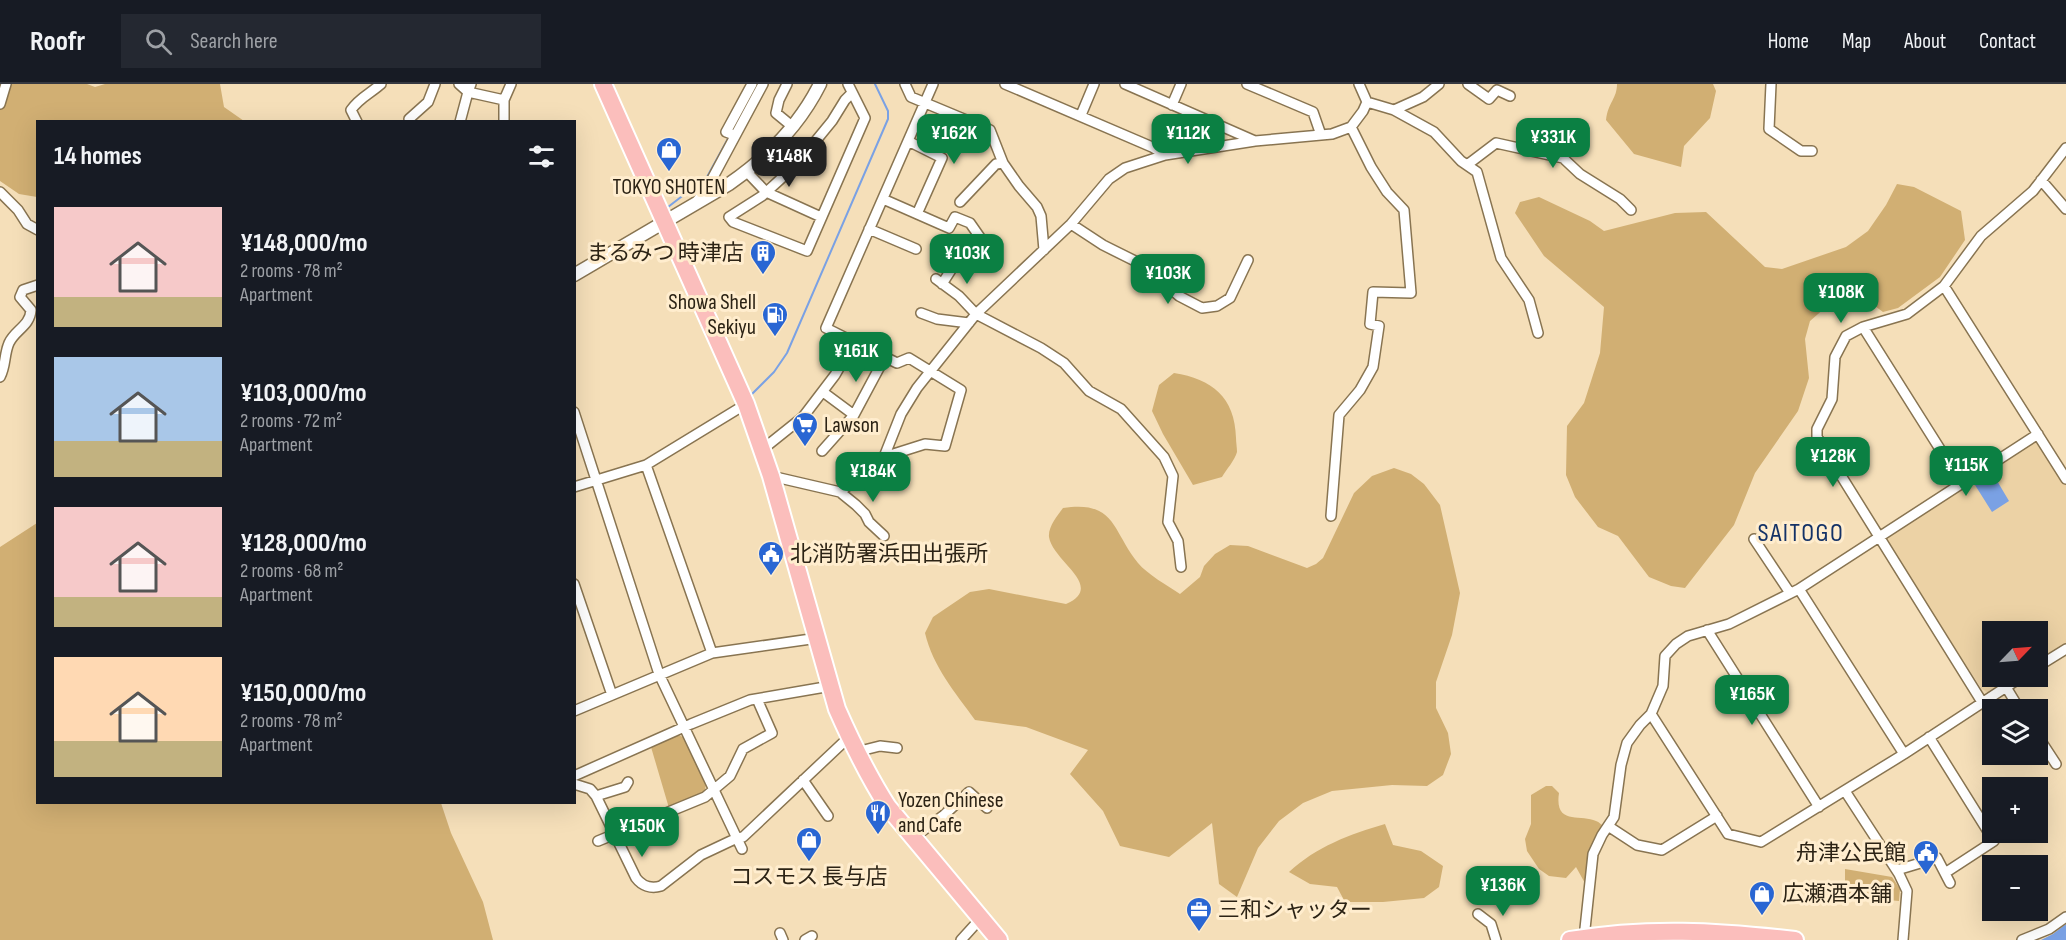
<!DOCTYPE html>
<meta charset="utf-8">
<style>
body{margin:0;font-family:"Sofia Sans Condensed","Noto Sans JP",sans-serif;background:#242831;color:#f1f3f6;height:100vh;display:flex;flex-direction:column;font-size:22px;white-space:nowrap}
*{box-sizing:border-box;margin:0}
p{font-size:20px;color:#9ea1a6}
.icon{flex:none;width:33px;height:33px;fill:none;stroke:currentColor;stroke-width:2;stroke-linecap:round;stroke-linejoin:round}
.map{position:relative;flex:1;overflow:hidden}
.panel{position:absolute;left:36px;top:36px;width:540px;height:684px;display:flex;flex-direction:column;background:#171b24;border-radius:0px;box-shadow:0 6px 24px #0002}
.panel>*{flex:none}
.needle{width:39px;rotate:65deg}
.controls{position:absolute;left:1982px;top:537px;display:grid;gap:12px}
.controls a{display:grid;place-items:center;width:66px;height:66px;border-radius:0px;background:#171b24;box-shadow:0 6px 24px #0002;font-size:30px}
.price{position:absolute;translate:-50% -51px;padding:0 14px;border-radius:12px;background:#0b8043;color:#fff;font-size:20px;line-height:39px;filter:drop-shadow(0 2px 3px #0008)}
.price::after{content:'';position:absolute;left:50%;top:36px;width:18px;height:14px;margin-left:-9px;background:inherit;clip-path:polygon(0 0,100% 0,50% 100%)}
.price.current{background:#222;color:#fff}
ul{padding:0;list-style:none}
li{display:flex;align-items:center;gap:18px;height:150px;padding:0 18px}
li span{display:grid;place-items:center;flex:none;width:168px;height:120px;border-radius:0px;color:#555}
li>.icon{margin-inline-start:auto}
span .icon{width:72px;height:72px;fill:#fffc;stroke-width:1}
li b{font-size:26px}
h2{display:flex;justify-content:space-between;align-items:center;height:72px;padding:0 18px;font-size:26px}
header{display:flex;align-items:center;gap:36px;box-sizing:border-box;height:84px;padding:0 30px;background:#171b24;border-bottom:2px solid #363941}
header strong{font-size:28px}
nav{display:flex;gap:33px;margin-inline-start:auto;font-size:21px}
.search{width:420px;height:54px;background:#242831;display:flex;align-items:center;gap:15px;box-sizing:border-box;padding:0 21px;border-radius:0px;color:#9ea1a6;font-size:22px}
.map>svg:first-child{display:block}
.built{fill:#ecd2a5}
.green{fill:#d1af73}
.water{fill:#7aa1e4}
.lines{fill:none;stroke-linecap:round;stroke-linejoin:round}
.stream{stroke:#7aa1e4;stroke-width:2}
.street-casing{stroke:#887451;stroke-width:12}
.secondary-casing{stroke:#887451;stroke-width:15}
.highway-casing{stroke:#fff;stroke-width:20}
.street{stroke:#fff;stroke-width:9}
.secondary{stroke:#fff;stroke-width:12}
.highway{stroke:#fbbebc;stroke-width:16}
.labels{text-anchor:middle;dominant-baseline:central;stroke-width:6;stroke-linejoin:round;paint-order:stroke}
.poi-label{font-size:22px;fill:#2c2315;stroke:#ffedce;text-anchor:start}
.quarter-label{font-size:26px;letter-spacing:1.5px;fill:#143267;stroke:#ffedce}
</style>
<header>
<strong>Roofr</strong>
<div class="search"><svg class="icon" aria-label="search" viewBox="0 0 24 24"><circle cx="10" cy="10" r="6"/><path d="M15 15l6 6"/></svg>Search here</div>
<nav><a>Home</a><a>Map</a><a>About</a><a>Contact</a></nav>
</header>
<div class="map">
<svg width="2066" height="856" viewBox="0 0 2066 856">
<rect width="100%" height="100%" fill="#f5dfb9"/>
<path class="built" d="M 2037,352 L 2066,398 L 2066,562 L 2037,580 L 2037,548 L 1992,548 L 1992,592 L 2018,593 L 1993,608 L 1988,609 L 1981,604 L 1886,457 L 1886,451 Z"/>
<path class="green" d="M 0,0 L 87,0 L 95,3 L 105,0 L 220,0 L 224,23 L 244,37 L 38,38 L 37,113 L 19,110 L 0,97 Z
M 1617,0 L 1713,0 L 1716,7 L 1710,34 L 1684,62 L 1681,83 L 1634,70 L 1606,36 C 1608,18 1617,15 1617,0 Z
M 1897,100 L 1914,103 L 1961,127 L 1965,156 L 1940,193 L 1898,224 L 1883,228 L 1849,203 L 1810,237 L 1805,255 L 1809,294 L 1798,327 L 1755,389 L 1734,441 L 1685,504 L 1671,502 L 1649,493 L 1618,452 L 1598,443 L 1575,413 L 1566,391 L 1567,342 L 1584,319 L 1600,269 L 1604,223 L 1544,172 L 1515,129 L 1520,118 L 1539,113 L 1590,137 L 1604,147 L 1675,129 L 1706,128 L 1765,183 L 1782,185 L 1846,163 L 1868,147 L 1886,121 Z
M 1174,289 C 1212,295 1235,313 1236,354 C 1236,358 1237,364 1237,368 C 1235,376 1226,386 1222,393 L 1193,401 L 1163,350 L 1152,327 L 1159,301 Z
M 1394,384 L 1411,390 L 1424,400 L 1440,421 L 1460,509 L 1452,551 L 1436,598 L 1436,624 L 1448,649 L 1451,670 L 1443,691 L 1427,702 L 1392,701 L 1332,707 L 1303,719 L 1279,737 L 1258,764 L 1237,813 L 1219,800 L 1212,739 L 1169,773 L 1120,762 L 1103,727 L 1070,690 L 1088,666 L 1026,643 L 975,636 C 955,608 933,583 925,549 L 933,533 L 970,508 L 989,505 L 1066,520 C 1106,502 1053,478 1049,453 C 1048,443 1057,432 1063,424 C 1116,416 1112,447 1138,479 C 1147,490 1168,502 1180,510 L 1200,493 L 1204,482 L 1215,470 L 1230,461 L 1248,462 L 1307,484 L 1316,480 L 1323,474 L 1354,409 L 1372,392 Z
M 37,439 L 38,718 L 441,719 L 451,749 L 483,818 L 493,856 L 0,856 L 0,463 Z
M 678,651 L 683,653 L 706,701 L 704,709 L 669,724 L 651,663 Z
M 1546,702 L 1552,702 L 1559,709 C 1554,742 1581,730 1596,737 C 1599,738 1602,741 1604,743 L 1586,801 L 1576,783 L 1566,794 L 1549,792 L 1539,785 L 1527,767 L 1525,755 L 1531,740 L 1531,711 Z
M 1385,740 L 1393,761 L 1421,767 L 1443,782 L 1439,803 L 1424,814 L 1383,818 L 1345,818 L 1337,803 L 1310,800 L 1289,788 C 1316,763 1350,750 1385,740 Z
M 1845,785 L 1892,793 L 1900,805 L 1899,817 L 1845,812 Z"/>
<path class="water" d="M 1993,390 L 2009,417 L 1992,428 L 1975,401 Z
M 2066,840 L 2066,856 L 2041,856 L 2053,850 Z"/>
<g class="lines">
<path class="stream" d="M 732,46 L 758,0
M 668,123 L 707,93 L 730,51
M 752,310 L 774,288 L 787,269 L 888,35 L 888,27 L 875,0"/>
<defs>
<path id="street" d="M 459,0 L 468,8 L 460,38
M 471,0 L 468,8 L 504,16
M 787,0 L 779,16 L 776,29 L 793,43
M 848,0 L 865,34 L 807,167 L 733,138 L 729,133 L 762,112 L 796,81 L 832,37 L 845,16 L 852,9
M 905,0 L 911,13 L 990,46 L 1003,79 L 1019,102 L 1037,123 L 1041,132 L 1044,166
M 1005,0 L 1152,63 L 1165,71
M 1125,0 L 1255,57
M 1247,0 L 1313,28 L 1321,51
M 1468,0 L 1489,15 L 1497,6 L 1510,12
M 1771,0 L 1769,45 L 1801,67 L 1812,67
M 1367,18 L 1394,26 L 1434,48 L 1461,77 L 1477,88 L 1501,174 L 1529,216 L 1538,249
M 0,20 L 6,0
M 1172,21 L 1181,0
M 1394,26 L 1423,13 L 1439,0
M 1081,31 L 1094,0
M 409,35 L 428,18 L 435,0
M 357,38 L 351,26 C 359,14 371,9 381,0
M 504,38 L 504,16 L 511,0
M 734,51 L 726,48 L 752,0
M 908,57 L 942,74 L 917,130
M 1467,81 L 1496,59 L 1563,74 L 1580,90 L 1620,115 L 1631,126
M 747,88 L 766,108 L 821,133
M 2041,96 L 2066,125
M 0,108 L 18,126 L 27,140 L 38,146
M 883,115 L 949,144 L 955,133 L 970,139 L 986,162
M 697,117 L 711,97 L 763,0
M 960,118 L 996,80 L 1003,79
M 1071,140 L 1103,161 L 1145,182 L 1179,212 L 1202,224 L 1217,222 L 1230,214 L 1248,176
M 869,145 L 916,165
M 936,195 L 959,212 L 976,230 L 1041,264 L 1064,279 L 1089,307 L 1121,325 L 1164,373 L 1173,392 L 1168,438 L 1178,457 L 1181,483
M 942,200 L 956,178
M 1944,202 L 2066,395
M 921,229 L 937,235 L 969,239
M 1863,243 L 1962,400
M 854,258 L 897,279 L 909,274 L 961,306 L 945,362 L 925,360 L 884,373
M 0,293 C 6,282 4,270 9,259 C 15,246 30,242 31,226 L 20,213 L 23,206 L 38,201
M 823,308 L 854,331 L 885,273
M 574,328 L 659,590 L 742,765
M 763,365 L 803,333 L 835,291 L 854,258 L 826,244 L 933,0
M 822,367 L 854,331
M 646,381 L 712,569
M 771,392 L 840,408 L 884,373 L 901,330 L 917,304 L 976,230 L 1071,140 L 1109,95 L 1125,84 L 1165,71 L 1255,57 L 1332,50 L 1351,43 L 1363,27 L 1367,18 L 1359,0
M 574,403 L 646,381 L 746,320
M 840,408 L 856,421 L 865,430 L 869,438 L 884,452
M 1331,432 L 1339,331 L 1360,306 L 1373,283 L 1379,242 L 1370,240 L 1373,208 L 1411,209 L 1404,126 L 1387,108 L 1371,83 L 1351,43
M 1754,455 L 1790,509
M 574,500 L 612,611
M 1799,505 L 1904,670
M 1707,546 L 1819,723
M 2037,583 L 2066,565
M 2006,603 L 2020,626
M 1982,618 L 1817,353 L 1817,345 L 1832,315 L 1835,273 L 1846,252 L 1863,243 L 1907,230 L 1944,202 L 1981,152 L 2033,107 L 2066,64
M 574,627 L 712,569 L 818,554
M 1651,630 L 1728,750 L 1761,758 L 1904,670 L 2023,592
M 2037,651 L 2056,680
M 1929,653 L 1994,757 L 1945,789
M 856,668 L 880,662 L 897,664
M 574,692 L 691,640 L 750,616 L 831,602
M 803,696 L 828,732
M 574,700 L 590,705 L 596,712 L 636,794 C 642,802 651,805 661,802 L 701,771 L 737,754 L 743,753 L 849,653
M 1845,707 L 1899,790 L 1907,807 L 1903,856
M 596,712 L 625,703 L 628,698
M 1608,742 L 1637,761 L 1662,766 L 1717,732
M 913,754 L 944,731 L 969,708 L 987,724
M 598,757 L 705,713 L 730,692 L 743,665 L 772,649 L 757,615
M 1897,786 L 1937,774 L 1950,799
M 1478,830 L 1491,840 L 1496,856
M 780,849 L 783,856
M 1584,854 L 1593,770 L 1602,751 L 1614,733 L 1621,681 L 1627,659 L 1640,641 L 1651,630 L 1663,602 L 1665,572 L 1676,560 L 1688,552 L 1729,540 L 1799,505 L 2038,350
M 805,856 L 812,852
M 961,856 L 981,834
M 2022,856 L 2049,845 L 2066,833"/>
<path id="secondary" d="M 574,191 L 729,100 C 767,74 799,42 820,0"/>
<path id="highway" d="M 603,0 L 746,320 L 771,392 L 837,625 C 852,659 868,692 888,723 L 999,856
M 1570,856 C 1648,843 1717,847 1795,856"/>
</defs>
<use href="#street" class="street-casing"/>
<use href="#secondary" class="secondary-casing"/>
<use href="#highway" class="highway-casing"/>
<use href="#street" class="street"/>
<use href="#secondary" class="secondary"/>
<use href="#highway" class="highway"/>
</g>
<defs>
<symbol id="shop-pin" viewBox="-11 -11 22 30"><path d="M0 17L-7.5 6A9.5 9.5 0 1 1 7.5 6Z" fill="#2966d3" stroke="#ffedce"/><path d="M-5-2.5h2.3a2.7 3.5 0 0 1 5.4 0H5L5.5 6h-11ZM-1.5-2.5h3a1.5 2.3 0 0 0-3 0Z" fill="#fff"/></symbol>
<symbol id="building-pin" viewBox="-11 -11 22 30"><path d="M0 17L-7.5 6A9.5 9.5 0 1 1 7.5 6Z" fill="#2966d3" stroke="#ffedce"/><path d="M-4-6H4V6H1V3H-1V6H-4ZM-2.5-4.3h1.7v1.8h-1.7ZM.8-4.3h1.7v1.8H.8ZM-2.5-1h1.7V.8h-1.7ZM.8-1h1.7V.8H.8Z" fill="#fff"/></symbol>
<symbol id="fuel-pin" viewBox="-11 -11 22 30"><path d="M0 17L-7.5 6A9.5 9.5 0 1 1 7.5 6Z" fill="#2966d3" stroke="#ffedce"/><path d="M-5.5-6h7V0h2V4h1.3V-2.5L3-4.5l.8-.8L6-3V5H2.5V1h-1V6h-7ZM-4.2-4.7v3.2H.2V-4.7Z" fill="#fff"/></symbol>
<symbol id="supermarket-pin" viewBox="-11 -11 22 30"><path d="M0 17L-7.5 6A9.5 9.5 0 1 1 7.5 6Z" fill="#2966d3" stroke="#ffedce"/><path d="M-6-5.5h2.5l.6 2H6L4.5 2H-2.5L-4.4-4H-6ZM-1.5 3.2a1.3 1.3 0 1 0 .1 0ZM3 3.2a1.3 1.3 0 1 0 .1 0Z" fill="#fff"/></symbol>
<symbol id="civic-pin" viewBox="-11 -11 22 30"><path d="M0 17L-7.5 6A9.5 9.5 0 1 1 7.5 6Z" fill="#2966d3" stroke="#ffedce"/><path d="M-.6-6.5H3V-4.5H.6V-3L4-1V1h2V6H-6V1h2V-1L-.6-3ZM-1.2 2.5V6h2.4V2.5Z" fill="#fff"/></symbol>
<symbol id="restaurant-pin" viewBox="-11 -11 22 30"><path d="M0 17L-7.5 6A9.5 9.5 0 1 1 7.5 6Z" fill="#2966d3" stroke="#ffedce"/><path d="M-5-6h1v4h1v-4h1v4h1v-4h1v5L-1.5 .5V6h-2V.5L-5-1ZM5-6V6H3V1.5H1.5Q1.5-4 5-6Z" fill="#fff"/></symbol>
<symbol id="office-pin" viewBox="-11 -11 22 30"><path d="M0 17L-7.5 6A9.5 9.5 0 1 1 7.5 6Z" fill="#2966d3" stroke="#ffedce"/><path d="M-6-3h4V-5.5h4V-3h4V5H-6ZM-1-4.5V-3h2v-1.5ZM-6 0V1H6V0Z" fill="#fff"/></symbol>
</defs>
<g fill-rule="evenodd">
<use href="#shop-pin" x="654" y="51" width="30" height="40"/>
<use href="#building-pin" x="748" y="154" width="30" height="40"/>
<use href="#fuel-pin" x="760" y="216" width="30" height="40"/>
<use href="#supermarket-pin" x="790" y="326" width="30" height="40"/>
<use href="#civic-pin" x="756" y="455" width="30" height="40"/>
<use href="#restaurant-pin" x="863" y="714" width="30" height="40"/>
<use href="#shop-pin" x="794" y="741" width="30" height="40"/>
<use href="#civic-pin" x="1911" y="754" width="30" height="40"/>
<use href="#shop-pin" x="1747" y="795" width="30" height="40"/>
<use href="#office-pin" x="1184" y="811" width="30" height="40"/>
</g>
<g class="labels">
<g class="poi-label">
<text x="669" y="103" text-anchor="middle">TOKYO SHOTEN</text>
<text x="744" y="169" text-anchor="end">まるみつ 時津店</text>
<text x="756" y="218" text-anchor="end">Showa Shell<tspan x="756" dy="25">Sekiyu</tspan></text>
<text x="824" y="341">Lawson</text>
<text x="790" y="470">北消防署浜田出張所</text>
<text x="898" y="716">Yozen Chinese<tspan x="898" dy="25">and Cafe</tspan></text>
<text x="1906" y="769" text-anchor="end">舟津公民館</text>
<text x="809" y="793" text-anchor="middle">コスモス 長与店</text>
<text x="1782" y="810">広瀬酒本舗</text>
<text x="1218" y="826">三和シャッター</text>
</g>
<g class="quarter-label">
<text x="1801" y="449">SAITOGO</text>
</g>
</g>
</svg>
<div class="controls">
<a><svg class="needle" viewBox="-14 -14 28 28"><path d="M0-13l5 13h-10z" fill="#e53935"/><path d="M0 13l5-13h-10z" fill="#9ea1a6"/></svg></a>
<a><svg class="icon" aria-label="layers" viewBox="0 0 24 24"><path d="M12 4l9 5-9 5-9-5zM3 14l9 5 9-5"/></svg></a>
<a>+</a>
<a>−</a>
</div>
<b class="price" style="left:954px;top:81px">¥162K</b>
<b class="price" style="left:1188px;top:81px">¥112K</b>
<b class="price" style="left:1553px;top:85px">¥331K</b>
<b class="price current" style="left:789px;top:104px">¥148K</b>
<b class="price" style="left:967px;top:201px">¥103K</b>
<b class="price" style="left:1168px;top:221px">¥103K</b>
<b class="price" style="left:1841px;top:240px">¥108K</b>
<b class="price" style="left:856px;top:299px">¥161K</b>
<b class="price" style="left:1833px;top:404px">¥128K</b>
<b class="price" style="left:1966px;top:413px">¥115K</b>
<b class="price" style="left:873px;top:419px">¥184K</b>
<b class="price" style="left:1752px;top:642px">¥165K</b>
<b class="price" style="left:642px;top:774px">¥150K</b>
<b class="price" style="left:1503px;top:833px">¥136K</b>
<section class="panel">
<h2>14 homes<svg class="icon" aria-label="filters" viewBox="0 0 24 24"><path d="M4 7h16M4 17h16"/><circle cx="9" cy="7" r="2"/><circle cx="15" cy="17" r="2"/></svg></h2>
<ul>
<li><span style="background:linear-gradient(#f6c9c9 75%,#c2b280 0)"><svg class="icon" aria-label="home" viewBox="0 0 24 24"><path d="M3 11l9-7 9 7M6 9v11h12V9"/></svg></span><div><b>¥148,000/mo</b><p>2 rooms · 78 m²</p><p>Apartment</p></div></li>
<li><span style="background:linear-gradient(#a9c7e8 70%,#c2b280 0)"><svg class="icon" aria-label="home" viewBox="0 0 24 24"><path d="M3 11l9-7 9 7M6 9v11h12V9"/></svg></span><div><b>¥103,000/mo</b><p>2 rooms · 72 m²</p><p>Apartment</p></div></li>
<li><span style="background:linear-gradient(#f6c9c9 75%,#c2b280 0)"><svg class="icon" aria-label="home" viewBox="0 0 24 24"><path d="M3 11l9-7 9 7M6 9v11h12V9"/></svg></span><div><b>¥128,000/mo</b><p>2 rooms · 68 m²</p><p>Apartment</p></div></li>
<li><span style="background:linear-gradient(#ffd9b3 70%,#c2b280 0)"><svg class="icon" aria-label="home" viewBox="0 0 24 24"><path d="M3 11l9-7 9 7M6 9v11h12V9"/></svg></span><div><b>¥150,000/mo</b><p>2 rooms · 78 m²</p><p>Apartment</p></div></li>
</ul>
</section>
</div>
